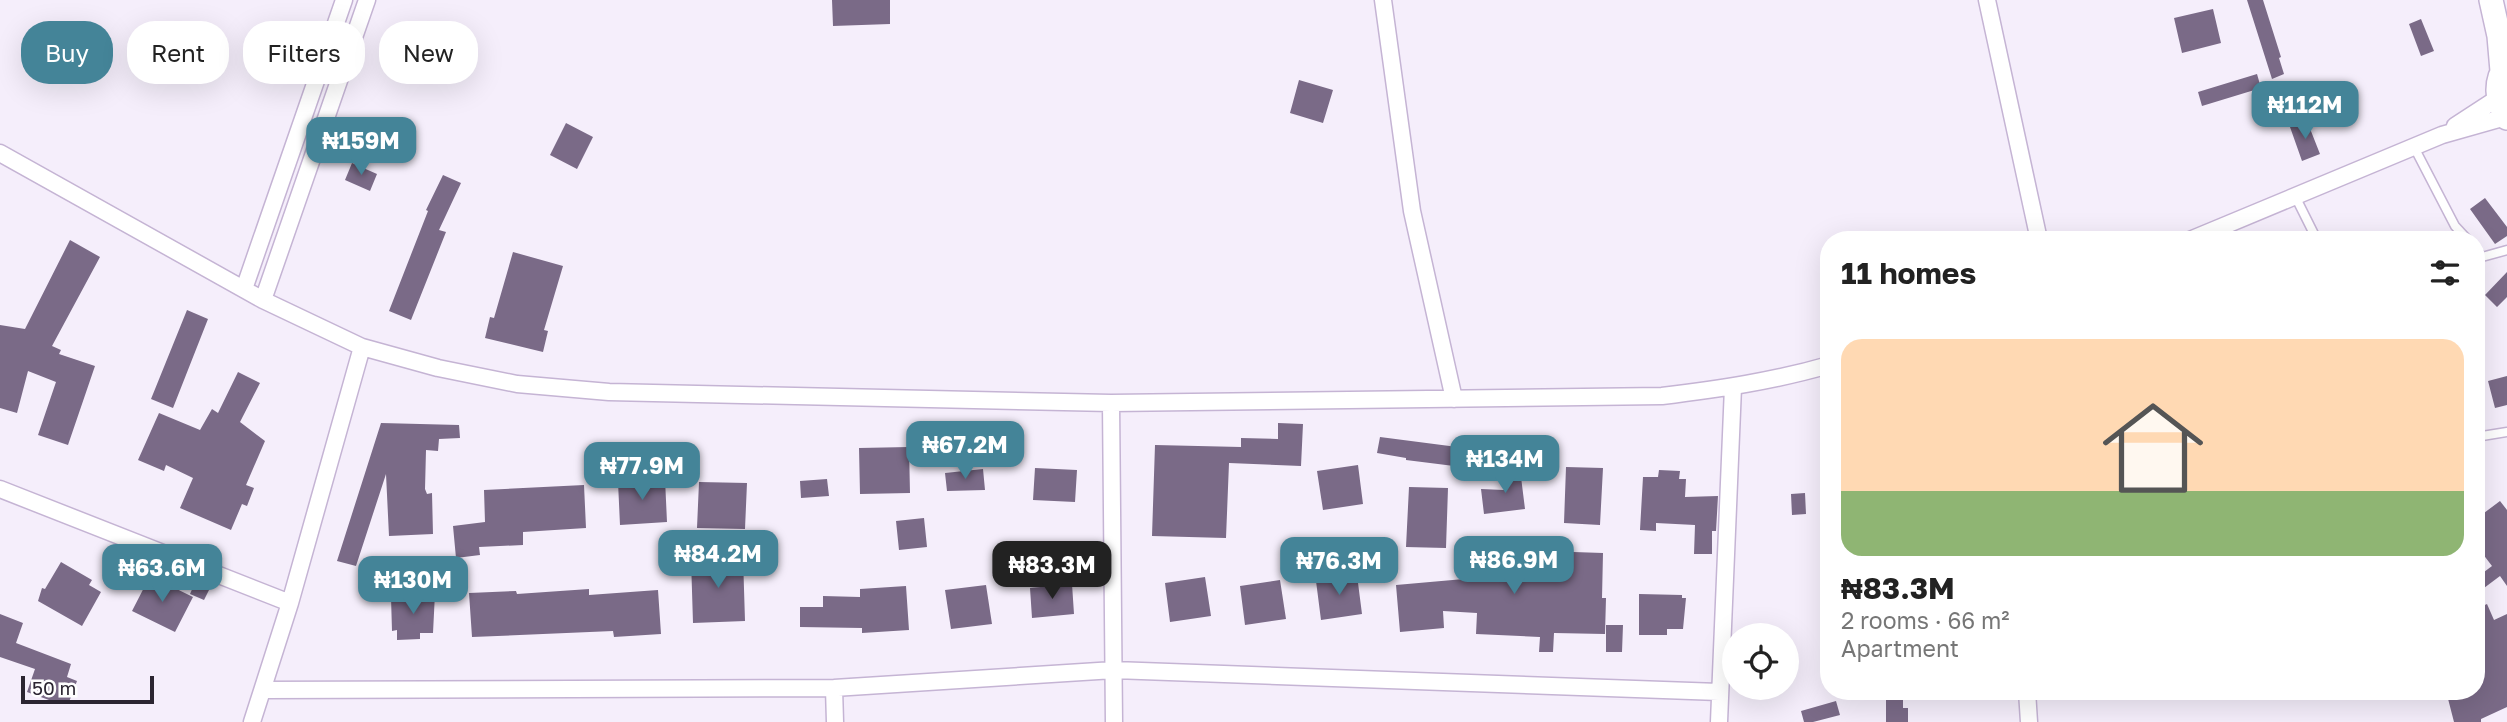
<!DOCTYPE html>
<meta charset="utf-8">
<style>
body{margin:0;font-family:"Golos Text",sans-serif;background:#f6f6f6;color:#222;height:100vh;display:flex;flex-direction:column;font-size:26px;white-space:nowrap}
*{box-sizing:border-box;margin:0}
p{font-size:23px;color:#767676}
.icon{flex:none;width:38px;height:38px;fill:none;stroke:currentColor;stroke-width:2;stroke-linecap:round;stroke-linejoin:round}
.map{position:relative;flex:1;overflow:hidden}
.sheet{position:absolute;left:1820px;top:231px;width:665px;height:469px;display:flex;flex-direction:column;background:#fff;border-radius:28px;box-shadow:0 7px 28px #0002}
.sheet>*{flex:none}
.guide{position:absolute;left:21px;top:21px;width:665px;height:63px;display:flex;gap:14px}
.tools{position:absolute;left:1722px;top:623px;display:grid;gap:14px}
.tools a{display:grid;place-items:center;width:77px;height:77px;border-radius:50%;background:#fff;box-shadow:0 7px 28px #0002;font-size:35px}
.scale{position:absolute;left:21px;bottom:18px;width:133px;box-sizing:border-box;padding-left:7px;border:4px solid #2b2531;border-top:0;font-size:19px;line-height:24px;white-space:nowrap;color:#2b2531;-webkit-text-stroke:5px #fefefe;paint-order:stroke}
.price{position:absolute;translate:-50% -60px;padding:0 16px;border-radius:14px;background:#448498;color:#fff;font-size:23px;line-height:46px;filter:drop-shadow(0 2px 4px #0008)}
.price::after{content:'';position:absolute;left:50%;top:42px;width:21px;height:16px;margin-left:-10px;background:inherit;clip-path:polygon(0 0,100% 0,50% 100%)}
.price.selected{background:#222;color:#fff}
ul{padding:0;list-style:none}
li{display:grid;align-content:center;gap:14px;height:371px;padding:0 21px}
li span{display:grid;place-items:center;height:217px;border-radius:21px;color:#555}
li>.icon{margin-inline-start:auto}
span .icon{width:126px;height:126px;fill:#fffc;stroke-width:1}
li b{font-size:30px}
h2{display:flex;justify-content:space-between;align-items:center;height:84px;padding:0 21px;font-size:30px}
.tag{padding:0 24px;border-radius:28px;background:#fff;box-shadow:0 7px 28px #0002;font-size:24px;line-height:63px}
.tag.selected{background:#448498;color:#fff}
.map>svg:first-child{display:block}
.building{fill:#7a6a87}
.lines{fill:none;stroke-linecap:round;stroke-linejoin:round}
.service-casing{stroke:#c5b4d4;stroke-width:11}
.minor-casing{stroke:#c5b4d4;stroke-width:19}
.secondary-casing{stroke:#c5b4d4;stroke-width:26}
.service{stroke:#fff;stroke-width:8}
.minor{stroke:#fff;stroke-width:16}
.secondary{stroke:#fff;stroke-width:23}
</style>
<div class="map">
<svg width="2507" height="722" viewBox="0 0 2507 722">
<rect width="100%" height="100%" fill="#f5eefb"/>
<path class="building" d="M 832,0 L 890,0 L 890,24 L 833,26 Z
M 2247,0 L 2263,0 L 2281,57 L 2279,58 L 2284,74 L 2272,79 Z
M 2213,9 L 2221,43 L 2182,53 L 2174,18 Z
M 2421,19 L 2434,51 L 2421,56 L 2409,24 Z
M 2257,74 L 2261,88 L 2202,106 L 2198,92 Z
M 1299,80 L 1333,90 L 1323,123 L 1290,113 Z
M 2307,121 L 2320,154 L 2302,161 L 2290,127 Z
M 566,123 L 593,137 L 577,169 L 550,155 Z
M 352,163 L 377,174 L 370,191 L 345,180 Z
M 443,175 L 461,183 L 439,230 L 446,232 L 411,320 L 389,311 L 428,211 L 426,210 Z
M 2485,198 L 2507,227 L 2507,236 L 2495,244 L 2470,209 Z
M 70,240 L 100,257 L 52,346 L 61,350 L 59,354 L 95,366 L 68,445 L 38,435 L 56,382 L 28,371 L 17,413 L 0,408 L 0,325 L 25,329 Z
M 513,252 L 563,266 L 544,330 L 548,331 L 543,352 L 485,338 L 490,317 L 494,318 Z
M 2507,272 L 2507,297 L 2497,307 L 2485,295 Z
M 187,310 L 208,319 L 173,408 L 151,399 Z
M 238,372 L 260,383 L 240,422 L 265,441 L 246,485 L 254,488 L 247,506 L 242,504 L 231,530 L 180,508 L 193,478 L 166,465 L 164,471 L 138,460 L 159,413 L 200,430 L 212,409 L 218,413 Z
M 2507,376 L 2507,405 L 2495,408 L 2488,381 Z
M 381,423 L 459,425 L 460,438 L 439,439 L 438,451 L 426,450 L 425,489 L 427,494 L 432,493 L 433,534 L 389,536 L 386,474 L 356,566 L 337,561 Z
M 1278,423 L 1303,424 L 1301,466 L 1229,463 L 1226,538 L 1152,536 L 1155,445 L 1241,447 L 1241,438 L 1278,439 Z
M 1380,437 L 1465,448 L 1462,467 L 1406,460 L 1406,458 L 1377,453 Z
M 909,447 L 910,493 L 860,494 L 859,448 Z
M 1358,465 L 1363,504 L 1323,510 L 1317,471 Z
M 1566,467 L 1603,468 L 1600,525 L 1564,523 Z
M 1035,468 L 1077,470 L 1075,502 L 1033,500 Z
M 983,469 L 985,490 L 947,491 L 945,473 Z
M 1520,469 L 1525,509 L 1484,514 L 1481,489 L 1504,490 L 1506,472 Z
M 1659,470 L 1680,471 L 1679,479 L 1686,479 L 1685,497 L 1718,496 L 1716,531 L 1712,531 L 1712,554 L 1694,554 L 1695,525 L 1656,523 L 1656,531 L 1640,530 L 1643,477 L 1658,477 Z
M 665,479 L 667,522 L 620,525 L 618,482 Z
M 827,479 L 829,496 L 801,498 L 800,481 Z
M 699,482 L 747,483 L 745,529 L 697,528 Z
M 584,485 L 586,528 L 523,532 L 523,545 L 479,547 L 480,555 L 456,558 L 453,526 L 485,522 L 484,490 Z
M 1409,487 L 1448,488 L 1446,548 L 1406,547 Z
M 1805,493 L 1806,514 L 1792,515 L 1791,494 Z
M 2500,501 L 2507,510 L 2507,586 L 2500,576 L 2476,594 L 2476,578 L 2492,566 L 2476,545 L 2476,519 Z
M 924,518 L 927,547 L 899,550 L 896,521 Z
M 1465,550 L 1543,555 L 1544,551 L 1603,553 L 1602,598 L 1606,598 L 1605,634 L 1554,633 L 1553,652 L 1539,652 L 1540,637 L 1476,634 L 1477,613 L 1443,611 L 1444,628 L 1400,632 L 1396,585 L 1464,579 Z
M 743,557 L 745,621 L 693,623 L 691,559 Z
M 61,562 L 92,580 L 89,585 L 101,592 L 82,626 L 38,601 L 42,588 L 45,589 Z
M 1357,575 L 1362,614 L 1321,620 L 1316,581 Z
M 150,576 L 193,597 L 175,632 L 132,611 Z
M 1205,577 L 1211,616 L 1170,622 L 1165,583 Z
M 197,578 L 212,584 L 204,600 L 190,594 Z
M 1280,580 L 1286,619 L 1245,625 L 1240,586 Z
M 1072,584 L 1074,614 L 1032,618 L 1030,588 Z
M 986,585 L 992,624 L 951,629 L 945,590 Z
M 906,586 L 909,630 L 862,633 L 862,628 L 800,627 L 800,607 L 823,607 L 823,596 L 860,597 L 860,589 Z
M 589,589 L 589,595 L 658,590 L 661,634 L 614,637 L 613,631 L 472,637 L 469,593 L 516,591 L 517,594 Z
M 435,593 L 433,633 L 420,633 L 420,639 L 397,640 L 397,630 L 392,631 L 391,597 L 416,597 L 415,594 Z
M 1639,594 L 1682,595 L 1682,598 L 1686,598 L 1683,629 L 1667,629 L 1667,635 L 1639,635 Z
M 2487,604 L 2494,620 L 2507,614 L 2507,707 L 2481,719 L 2481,722 L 2454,722 L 2446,691 L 2476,691 L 2476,609 Z
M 0,614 L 23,623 L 16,643 L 71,664 L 67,677 L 77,681 L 69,702 L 62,700 L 60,704 L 27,692 L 35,669 L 0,657 Z
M 1606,625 L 1623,625 L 1622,652 L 1606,652 Z
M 1886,696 L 1903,696 L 1903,708 L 1908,708 L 1908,722 L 1886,722 Z
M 1836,701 L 1840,715 L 1813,722 L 1804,722 L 1801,711 Z"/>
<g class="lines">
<defs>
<path id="service" d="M 2414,147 L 2455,226 L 2468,240
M 2295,196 L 2317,240
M 2476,250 L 2482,257 L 2507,250
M 2476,437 L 2507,432"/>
<path id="minor" d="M 1383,0 L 1412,211 L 1454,399
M 1987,0 L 2039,240
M 2455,126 L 2498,98
M 0,153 L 263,300 L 362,347 L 438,368 L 517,384 L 609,392 L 1111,403 L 1662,396 C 1719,389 1774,381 1829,365
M 2190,240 L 2442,135 L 2506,117
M 244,289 L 344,0
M 263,300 L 367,0
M 1111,403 L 1114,722
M 0,489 L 290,603
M 834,688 L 835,722
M 263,690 L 834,688 L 1114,670 L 1719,692
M 2027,691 L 2029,722
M 252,722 L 290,603 L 362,347
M 1719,722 L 1733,387"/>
<path id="secondary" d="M 2491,0 L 2499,36 L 2502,71
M 2507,64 C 2494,81 2496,101 2507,118"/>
</defs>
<use href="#service" class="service-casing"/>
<use href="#minor" class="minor-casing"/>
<use href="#secondary" class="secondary-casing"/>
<use href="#service" class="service"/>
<use href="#minor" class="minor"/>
<use href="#secondary" class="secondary"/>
</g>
</svg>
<div class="tools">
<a><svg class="icon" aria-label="locate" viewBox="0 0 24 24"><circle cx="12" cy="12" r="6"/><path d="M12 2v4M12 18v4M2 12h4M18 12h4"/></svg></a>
</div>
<div class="scale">50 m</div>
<b class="price" style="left:2305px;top:141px">₦112M</b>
<b class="price" style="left:361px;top:177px">₦159M</b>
<b class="price" style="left:965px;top:481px">₦67.2M</b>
<b class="price" style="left:1505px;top:495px">₦134M</b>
<b class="price" style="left:642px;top:502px">₦77.9M</b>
<b class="price" style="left:718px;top:590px">₦84.2M</b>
<b class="price" style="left:1514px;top:596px">₦86.9M</b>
<b class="price" style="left:1339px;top:597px">₦76.3M</b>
<b class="price selected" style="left:1052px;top:601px">₦83.3M</b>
<b class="price" style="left:162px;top:604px">₦63.6M</b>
<b class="price" style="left:413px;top:616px">₦130M</b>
<div class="guide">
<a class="tag selected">Buy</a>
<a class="tag">Rent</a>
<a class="tag">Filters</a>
<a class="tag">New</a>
</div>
<section class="sheet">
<h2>11 homes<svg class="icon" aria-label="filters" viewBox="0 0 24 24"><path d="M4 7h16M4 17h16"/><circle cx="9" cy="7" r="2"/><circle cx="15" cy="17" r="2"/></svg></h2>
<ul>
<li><span style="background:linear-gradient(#ffd9b3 70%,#8fb573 0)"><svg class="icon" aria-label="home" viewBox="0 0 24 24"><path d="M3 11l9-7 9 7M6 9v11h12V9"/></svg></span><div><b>₦83.3M</b><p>2 rooms · 66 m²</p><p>Apartment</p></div></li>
</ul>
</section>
</div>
